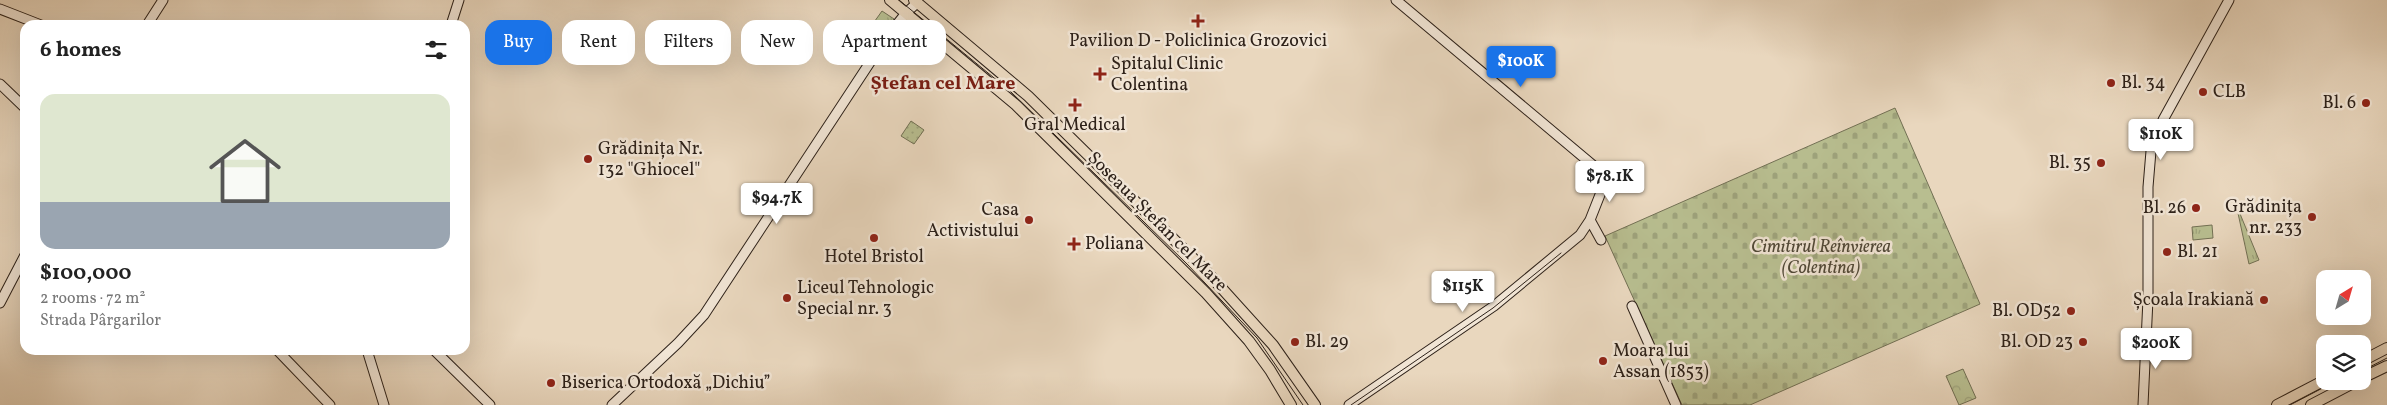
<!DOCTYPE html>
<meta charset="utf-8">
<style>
body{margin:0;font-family:Vollkorn,serif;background:#f2f2f2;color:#222;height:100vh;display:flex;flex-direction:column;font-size:19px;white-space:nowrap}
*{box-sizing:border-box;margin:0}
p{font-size:16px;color:#767676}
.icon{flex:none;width:28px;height:28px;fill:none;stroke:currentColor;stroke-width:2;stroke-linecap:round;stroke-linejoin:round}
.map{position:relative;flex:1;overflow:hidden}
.panel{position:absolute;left:20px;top:20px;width:450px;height:335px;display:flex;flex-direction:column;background:#fff;border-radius:15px;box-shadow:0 5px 20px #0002}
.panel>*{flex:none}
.hud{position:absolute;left:485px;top:20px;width:475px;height:45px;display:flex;gap:10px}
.needle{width:32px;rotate:37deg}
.tools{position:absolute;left:2316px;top:270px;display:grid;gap:10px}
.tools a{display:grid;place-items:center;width:55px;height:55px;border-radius:10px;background:#fff;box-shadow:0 5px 20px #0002;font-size:25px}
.price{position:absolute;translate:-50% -42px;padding:0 11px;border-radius:5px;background:#fff;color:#222;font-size:16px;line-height:32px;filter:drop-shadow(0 1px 2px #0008)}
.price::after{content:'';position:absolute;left:50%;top:30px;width:15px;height:11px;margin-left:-8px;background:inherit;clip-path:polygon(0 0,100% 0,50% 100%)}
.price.current{background:#1a73e8;color:#fff}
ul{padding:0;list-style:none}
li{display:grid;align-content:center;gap:10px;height:265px;padding:0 20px}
li span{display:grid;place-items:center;height:155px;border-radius:15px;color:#555}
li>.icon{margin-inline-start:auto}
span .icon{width:90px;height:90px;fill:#fffc;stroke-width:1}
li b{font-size:21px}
h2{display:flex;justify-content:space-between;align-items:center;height:60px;padding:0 20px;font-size:21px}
.chip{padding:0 18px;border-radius:15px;background:#fff;box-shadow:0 5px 20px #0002;font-size:18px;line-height:45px}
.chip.current{background:#1a73e8;color:#fff}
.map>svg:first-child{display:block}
.grass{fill:url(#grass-dots);stroke:#727054}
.forest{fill:url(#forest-crowns);stroke:#727054}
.cemetery{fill:url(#cemetery-stones);stroke:#727054}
.park{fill:url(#park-tufts);stroke:#727054}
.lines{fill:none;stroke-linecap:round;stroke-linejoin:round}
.secondary-casing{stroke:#2d2119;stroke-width:11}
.primary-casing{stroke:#2d2119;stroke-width:12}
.secondary{stroke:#f1e5d5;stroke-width:9}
.primary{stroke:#e9d7be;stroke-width:10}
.tram{stroke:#2d2119;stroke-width:1}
.poi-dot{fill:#8f2418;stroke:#f1e5d5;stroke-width:2}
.labels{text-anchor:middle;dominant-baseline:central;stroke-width:5;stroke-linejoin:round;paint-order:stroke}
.poi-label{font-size:18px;fill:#2d2119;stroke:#f1e5d5;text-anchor:start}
.street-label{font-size:18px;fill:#2d2119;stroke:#f1e5d5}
.park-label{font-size:18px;font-style:italic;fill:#504837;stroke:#f1e5d5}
.quarter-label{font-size:20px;font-weight:bold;fill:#7a1f14;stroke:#f1e5d5}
</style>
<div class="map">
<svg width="2387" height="405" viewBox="0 0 2387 405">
<defs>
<pattern id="grass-dots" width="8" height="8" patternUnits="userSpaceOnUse" patternTransform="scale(1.25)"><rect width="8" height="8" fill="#b8be90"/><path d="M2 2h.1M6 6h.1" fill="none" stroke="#9ea37c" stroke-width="1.8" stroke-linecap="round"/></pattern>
<pattern id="forest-crowns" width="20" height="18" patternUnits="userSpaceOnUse" patternTransform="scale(1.25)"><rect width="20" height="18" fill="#b8be90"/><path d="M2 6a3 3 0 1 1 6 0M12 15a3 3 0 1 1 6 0" fill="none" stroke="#9ea37c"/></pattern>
<pattern id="cemetery-stones" width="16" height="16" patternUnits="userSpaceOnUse" patternTransform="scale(1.25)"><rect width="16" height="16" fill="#b8be90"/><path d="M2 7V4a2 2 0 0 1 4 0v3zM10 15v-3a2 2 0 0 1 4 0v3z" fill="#9ea37c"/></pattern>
<pattern id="park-tufts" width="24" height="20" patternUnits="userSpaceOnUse" patternTransform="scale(1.25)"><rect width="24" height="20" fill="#b8be90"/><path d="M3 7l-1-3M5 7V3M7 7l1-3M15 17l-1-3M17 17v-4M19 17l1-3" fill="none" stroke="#9ea37c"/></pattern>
</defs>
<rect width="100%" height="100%" fill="#e9d7be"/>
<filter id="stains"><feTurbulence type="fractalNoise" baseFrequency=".004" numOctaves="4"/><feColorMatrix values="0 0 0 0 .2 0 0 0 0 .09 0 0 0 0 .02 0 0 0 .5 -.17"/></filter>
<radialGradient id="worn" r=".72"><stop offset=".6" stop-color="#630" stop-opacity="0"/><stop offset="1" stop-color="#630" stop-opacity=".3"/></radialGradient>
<path class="grass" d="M 911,121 L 924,130 L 914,144 L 901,136 Z"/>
<path class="forest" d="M 1963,369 L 1976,398 L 1959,405 L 1946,376 Z"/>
<path class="cemetery" d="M 1895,108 L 1980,304 L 1750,405 L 1682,405 L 1605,236 Z"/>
<path class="park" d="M 882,11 L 894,19 L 884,33 L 872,25 Z
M 2236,204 L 2259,260 L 2249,264 Z
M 2212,225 L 2213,238 L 2193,240 L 2192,227 Z"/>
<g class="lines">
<defs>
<path id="secondary" d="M 0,9 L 41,25
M 147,25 L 163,0
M 451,25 L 459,0
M 0,84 L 25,108
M 1590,220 L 1601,240
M 0,303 L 25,255
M 1632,306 L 1676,405
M 277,350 L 330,405
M 367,350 L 384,405
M 434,350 L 490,405
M 612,405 L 678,343 L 704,315 L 886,38 L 906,13 L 917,3
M 1349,405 L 1494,306 L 1580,235 L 1590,220 L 1607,177 L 1396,0
M 2143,405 L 2148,299 L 2148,187 L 2151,151 L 2163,120 L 2229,0"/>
<path id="primary" d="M 890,0 L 1016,105 L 1206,293 L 1249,341 L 1270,370 L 1291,405
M 914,0 L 1028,96 L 1207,272 L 1273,345 L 1315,405
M 2362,361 L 2387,348
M 2362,378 L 2387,366
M 2277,405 L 2325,380
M 2311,405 L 2357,381"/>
</defs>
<use href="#secondary" class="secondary-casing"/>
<use href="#primary" class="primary-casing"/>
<use href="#secondary" class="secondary"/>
<use href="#primary" class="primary"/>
<path class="tram" d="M 899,0 L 1010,91 L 1187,264 L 1257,338 L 1303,405
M 2362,371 L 2387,358
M 1351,405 L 1493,308 L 1561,253
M 2290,405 L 2336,381"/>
</g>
<g class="poi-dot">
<path d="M1195.5 13.5h5v5h5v5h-5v5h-5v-5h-5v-5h5z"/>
<path d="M1097.5 66.5h5v5h5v5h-5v5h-5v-5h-5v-5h5z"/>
<circle cx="2111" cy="83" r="5"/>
<circle cx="2203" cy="92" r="5"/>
<circle cx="2366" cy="103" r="5"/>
<path d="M1072.5 97.5h5v5h5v5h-5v5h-5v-5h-5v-5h5z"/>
<circle cx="588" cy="159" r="5"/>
<circle cx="2101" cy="163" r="5"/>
<circle cx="2196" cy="208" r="5"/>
<circle cx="2312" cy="217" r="5"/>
<circle cx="1029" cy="220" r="5"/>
<circle cx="874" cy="238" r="5"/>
<path d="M1071.5 236.5h5v5h5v5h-5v5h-5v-5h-5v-5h5z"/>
<circle cx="2167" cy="252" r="5"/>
<circle cx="787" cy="298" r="5"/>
<circle cx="2264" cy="300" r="5"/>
<circle cx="2071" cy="311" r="5"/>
<circle cx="1295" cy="342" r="5"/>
<circle cx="2083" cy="342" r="5"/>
<circle cx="1603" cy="361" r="5"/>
<circle cx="551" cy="383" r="5"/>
</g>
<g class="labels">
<g class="poi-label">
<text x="1198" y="41" text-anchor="middle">Pavilion D - Policlinica Grozovici</text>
<text x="1111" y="64">Spitalul Clinic<tspan x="1111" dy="21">Colentina</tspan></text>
<text x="2121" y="83">Bl. 34</text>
<text x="2213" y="92">CLB</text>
<text x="2356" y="103" text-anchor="end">Bl. 6</text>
<text x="1075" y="125" text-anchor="middle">Gral Medical</text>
<text x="598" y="149">Grădinița Nr.<tspan x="598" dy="21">132 "Ghiocel"</tspan></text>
<text x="2091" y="163" text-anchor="end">Bl. 35</text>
<text x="2302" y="207" text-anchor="end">Grădinița<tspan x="2302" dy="21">nr. 233</tspan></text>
<text x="2186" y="208" text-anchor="end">Bl. 26</text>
<text x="1019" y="210" text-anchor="end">Casa<tspan x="1019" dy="21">Activistului</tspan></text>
<text x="1085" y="244">Poliana</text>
<text x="2177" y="252">Bl. 21</text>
<text x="874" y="257" text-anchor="middle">Hotel Bristol</text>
<text x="797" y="288">Liceul Tehnologic<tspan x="797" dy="21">Special nr. 3</tspan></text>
<text x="2254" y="300" text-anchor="end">Școala Irakiană</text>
<text x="2061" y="311" text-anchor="end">Bl. OD52</text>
<text x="1305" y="342">Bl. 29</text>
<text x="2073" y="342" text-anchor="end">Bl. OD 23</text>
<text x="1613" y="351">Moara lui<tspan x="1613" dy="21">Assan (1853)</tspan></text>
<text x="561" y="383">Biserica Ortodoxă „Dichiu”</text>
</g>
<g class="street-label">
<text transform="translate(1157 222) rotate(45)">Șoseaua Ștefan cel Mare</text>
</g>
<g class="park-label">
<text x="1821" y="247">Cimitirul Reînvierea<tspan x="1821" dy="21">(Colentina)</tspan></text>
</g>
<g class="quarter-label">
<text x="943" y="84">Ștefan cel Mare</text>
</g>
</g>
<rect width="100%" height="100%" filter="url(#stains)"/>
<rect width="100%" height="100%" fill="url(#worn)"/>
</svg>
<div class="tools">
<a><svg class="needle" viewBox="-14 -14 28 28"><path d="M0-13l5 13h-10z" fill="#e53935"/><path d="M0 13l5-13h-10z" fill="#767676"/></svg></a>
<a><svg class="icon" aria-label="layers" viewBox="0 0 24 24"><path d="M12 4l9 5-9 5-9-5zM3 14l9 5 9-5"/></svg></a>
</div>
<b class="price current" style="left:1521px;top:88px">$100K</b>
<b class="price" style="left:2161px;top:161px">$110K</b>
<b class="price" style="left:1610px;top:203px">$78.1K</b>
<b class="price" style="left:777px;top:225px">$94.7K</b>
<b class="price" style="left:1463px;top:313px">$115K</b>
<b class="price" style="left:2156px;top:370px">$200K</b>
<div class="hud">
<a class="chip current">Buy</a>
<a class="chip">Rent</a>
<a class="chip">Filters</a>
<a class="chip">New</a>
<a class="chip">Apartment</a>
</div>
<section class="panel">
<h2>6 homes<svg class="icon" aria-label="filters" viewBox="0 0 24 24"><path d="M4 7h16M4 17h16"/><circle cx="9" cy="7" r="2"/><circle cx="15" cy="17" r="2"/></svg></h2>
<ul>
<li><span style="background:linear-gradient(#dfe7d0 70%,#9aa5b1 0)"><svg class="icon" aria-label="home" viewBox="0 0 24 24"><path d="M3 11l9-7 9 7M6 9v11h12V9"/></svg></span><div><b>$100,000</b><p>2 rooms · 72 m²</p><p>Strada Pârgarilor</p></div></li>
</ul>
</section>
</div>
